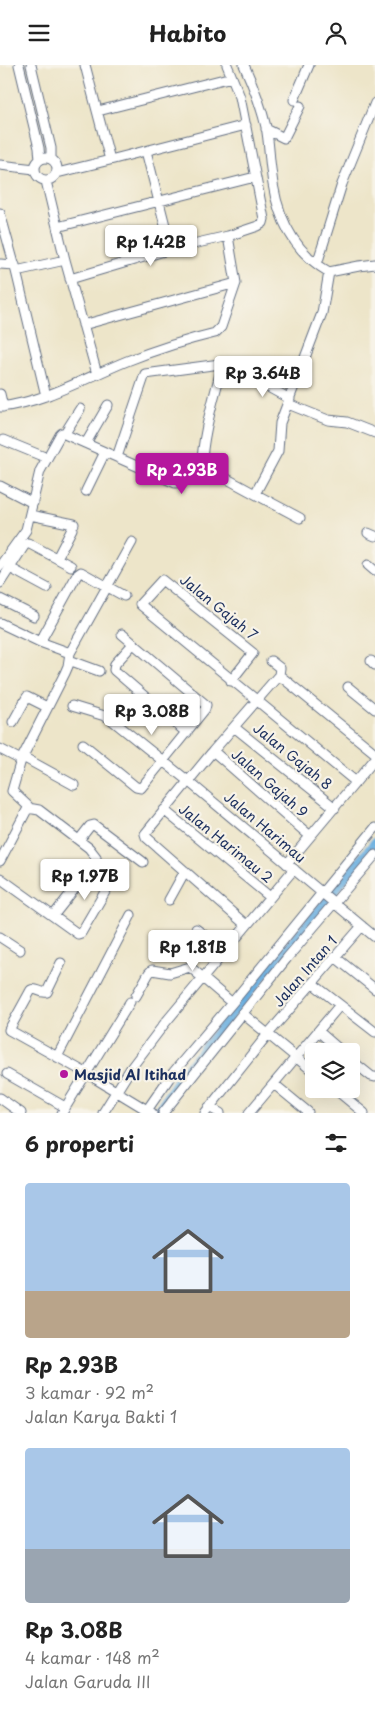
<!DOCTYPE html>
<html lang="id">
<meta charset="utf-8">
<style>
body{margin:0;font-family:"Playpen Sans",sans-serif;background:#f2f2f2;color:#222;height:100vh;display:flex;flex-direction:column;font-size:19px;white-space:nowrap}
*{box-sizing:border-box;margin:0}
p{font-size:16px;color:#767676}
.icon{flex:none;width:28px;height:28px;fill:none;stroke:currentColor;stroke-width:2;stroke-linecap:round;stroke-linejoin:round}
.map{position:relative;height:1048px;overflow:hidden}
.side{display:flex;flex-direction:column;background:#fff;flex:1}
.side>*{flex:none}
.tools{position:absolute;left:305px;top:978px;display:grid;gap:10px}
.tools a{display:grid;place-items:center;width:55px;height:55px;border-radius:5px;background:#fff;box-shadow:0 5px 20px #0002;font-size:25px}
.price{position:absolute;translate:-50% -42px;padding:0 11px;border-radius:5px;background:#fff;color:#222;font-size:16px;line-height:32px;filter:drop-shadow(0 1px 2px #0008)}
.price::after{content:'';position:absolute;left:50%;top:30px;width:15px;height:11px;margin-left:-8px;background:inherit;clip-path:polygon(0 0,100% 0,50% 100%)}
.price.active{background:#b5179e;color:#fff}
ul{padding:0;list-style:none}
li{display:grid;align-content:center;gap:10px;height:265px;padding:0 25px}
li span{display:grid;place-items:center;height:155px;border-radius:5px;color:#555}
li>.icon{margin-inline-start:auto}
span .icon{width:90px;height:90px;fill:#fffc;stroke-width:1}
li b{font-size:21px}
h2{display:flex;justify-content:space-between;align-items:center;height:60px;padding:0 25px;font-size:21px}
header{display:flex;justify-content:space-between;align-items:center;height:65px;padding:0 25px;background:#fff;font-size:22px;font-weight:700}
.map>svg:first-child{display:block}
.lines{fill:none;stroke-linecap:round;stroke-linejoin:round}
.canal{stroke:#6bafe0;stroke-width:9}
.minor-casing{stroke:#646f83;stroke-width:11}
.minor{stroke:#fff;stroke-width:9}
.poi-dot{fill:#b5179e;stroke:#f7f3e8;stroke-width:2}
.labels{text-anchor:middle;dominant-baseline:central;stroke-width:4.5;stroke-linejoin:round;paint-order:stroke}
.street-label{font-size:14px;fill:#1b2f5e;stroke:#f7f3e8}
.poi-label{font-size:14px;font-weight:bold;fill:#1b2f5e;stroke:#f7f3e8;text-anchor:start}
</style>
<header><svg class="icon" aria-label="menu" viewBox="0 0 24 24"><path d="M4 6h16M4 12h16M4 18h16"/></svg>Habito<svg class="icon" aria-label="person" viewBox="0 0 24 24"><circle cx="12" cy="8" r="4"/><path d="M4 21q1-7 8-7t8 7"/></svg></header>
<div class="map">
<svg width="375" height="1048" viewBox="0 0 375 1048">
<rect width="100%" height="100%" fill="#f7f3e8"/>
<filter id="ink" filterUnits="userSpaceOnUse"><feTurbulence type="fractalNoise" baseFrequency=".02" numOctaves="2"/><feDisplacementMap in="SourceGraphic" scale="10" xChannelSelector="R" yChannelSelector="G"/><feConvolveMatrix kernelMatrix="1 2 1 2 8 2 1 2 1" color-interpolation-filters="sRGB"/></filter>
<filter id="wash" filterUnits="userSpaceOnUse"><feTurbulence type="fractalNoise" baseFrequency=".0096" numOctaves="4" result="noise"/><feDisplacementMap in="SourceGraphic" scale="20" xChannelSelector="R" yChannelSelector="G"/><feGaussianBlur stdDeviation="1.12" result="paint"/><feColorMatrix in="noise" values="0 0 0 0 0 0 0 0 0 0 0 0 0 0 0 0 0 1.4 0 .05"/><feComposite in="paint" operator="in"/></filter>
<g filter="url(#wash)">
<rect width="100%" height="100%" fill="#ede5c9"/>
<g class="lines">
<path class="canal" d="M 156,1048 L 182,1009 L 375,777"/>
</g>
</g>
<g filter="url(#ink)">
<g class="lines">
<defs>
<path id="minor" d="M 19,0 L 39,83 L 40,95
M 31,0 L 51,83 L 51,94
M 85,0 L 110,95 L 246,60
M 244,0 C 253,20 261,40 266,62 C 269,76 269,90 271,104 C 275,147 290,185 329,207 L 359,201 L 375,199
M 294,35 L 309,0
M 98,46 L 232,12
M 266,64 L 284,73 L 300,41
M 146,86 L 171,184
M35 104a11 11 0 1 1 22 0a11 11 0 1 1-22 0Z
M 0,100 L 35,104
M 57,108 L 110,95
M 46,116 L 65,195 L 97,309
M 0,148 L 16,206 L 46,331
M 57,162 L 255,112
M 0,199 L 15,200
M 317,199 L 342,119 L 375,38
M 16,206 L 65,195
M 70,214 L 171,184 L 228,171
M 83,260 L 236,218
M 248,311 L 290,334
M 0,329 L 3,342
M 288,339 L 328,355 L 347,357 L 375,368
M 0,342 C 45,337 85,313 127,296 C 155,285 186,275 215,268 L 221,262 L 236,218 L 228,171 L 258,161 L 263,158 L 264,154 L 240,32 L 227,0
M 65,368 L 80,344
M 3,375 L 47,393
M 86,378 L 108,340
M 117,392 L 145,309 L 220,299 L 221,305 C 214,333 201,375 202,403
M 0,421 L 33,438
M 86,426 L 105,387
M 255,429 L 300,453
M 30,450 L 74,459
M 368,468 L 375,471
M 57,493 L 72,464
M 368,500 L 375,506
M 0,501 L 26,465 L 40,406 L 60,370 L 62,368 L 175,418 C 189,418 194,403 207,403 L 255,429 L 278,386 L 280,358 L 322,248 L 329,207
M 10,503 L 47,523
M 0,518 L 24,481 L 28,478 L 71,501
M 0,534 L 34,551
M 0,558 L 40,577 L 77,510 L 81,507 L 124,531
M 40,577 L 70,588
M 133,579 L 115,599 L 114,605 L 187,668
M 69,595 L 99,606
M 271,596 L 280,603 L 279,610
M 371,596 L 375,600
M 279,610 L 375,688
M 231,616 L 253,588 L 162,515 L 140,539 L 142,541 L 356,717
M 348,622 L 375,644
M 72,641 L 108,652 L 188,716 L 375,872
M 13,657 L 27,632 L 47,642
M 234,662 L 335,743
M 83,679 L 136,722 L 141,723 L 205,644 L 206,640 L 122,569
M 0,684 L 21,695
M 213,686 L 310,771
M 23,692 L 74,720
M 28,743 L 28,741 L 12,726 L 21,695 L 65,608 L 68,601 L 70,588 L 132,477
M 28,743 L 39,745 L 89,783 L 96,792 L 95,798 L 53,851
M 164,745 L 270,832
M 79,775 L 90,761 L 94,760 L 143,797
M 0,796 L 28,743
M 287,799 L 375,694
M 0,813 L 78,869 L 81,868 L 109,820
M 169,835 L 185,806
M 246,860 L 146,772 L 145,769 L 213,686 L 279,610
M 196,864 L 225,886
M 0,872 L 20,885
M 335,892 L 375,924
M 61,898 L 47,927 C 41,929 36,922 31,925 L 9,965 L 86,1008 L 152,1048
M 312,918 L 375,967
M 136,931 L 149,908 L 152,905 L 170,908 L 190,902 L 232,938
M 242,948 L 314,1007
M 318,966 L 341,986
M 57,992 L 131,850
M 351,995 L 371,1011 L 375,1012
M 7,1009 L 65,1042
M 274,1019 L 308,1047
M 335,1024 L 364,1048
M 0,1033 L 21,1048
M 209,1042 L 220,1048
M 62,1048 L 130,937
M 103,1048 L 131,1003 L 165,958 L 294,804
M 145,1048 L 172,1009 L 232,938 L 375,763
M 163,1048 L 287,893 L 375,790
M 205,1048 L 268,969 L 362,861
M 249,1048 L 340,940"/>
</defs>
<use href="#minor" class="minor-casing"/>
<use href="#minor" class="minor"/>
</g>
</g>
<circle class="poi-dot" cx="64" cy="1009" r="5"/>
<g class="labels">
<g class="street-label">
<text transform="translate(219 542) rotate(39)">Jalan Gajah 7</text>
<text transform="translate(293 691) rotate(39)">Jalan Gajah 8</text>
<text transform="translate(270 718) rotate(41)">Jalan Gajah 9</text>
<text transform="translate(265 762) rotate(40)">Jalan Harimau</text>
<text transform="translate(226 778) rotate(39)">Jalan Harimau 2</text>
<text transform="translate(305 906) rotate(-49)">Jalan Intan 1</text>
</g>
<g class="poi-label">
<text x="74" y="1009">Masjid Al Itihad</text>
</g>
</g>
</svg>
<div class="tools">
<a><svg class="icon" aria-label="layers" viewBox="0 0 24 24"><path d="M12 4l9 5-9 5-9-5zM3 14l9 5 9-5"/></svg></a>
</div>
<b class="price" style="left:151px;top:202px">Rp 1.42B</b>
<b class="price" style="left:263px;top:333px">Rp 3.64B</b>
<b class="price active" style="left:182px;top:430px">Rp 2.93B</b>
<b class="price" style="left:152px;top:671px">Rp 3.08B</b>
<b class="price" style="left:85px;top:836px">Rp 1.97B</b>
<b class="price" style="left:193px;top:907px">Rp 1.81B</b>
</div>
<section class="side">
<h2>6 properti<svg class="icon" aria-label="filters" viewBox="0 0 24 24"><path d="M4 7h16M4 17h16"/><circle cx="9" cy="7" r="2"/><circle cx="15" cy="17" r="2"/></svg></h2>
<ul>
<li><span style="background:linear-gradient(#a9c7e8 70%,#b9a48a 0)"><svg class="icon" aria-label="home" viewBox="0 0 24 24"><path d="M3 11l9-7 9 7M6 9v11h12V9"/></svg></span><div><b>Rp 2.93B</b><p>3 kamar · 92 m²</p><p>Jalan Karya Bakti 1</p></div></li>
<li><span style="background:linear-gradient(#a9c7e8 65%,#9aa5b1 0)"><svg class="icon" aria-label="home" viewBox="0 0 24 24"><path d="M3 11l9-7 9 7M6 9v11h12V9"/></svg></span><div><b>Rp 3.08B</b><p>4 kamar · 148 m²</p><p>Jalan Garuda III</p></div></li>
</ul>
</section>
